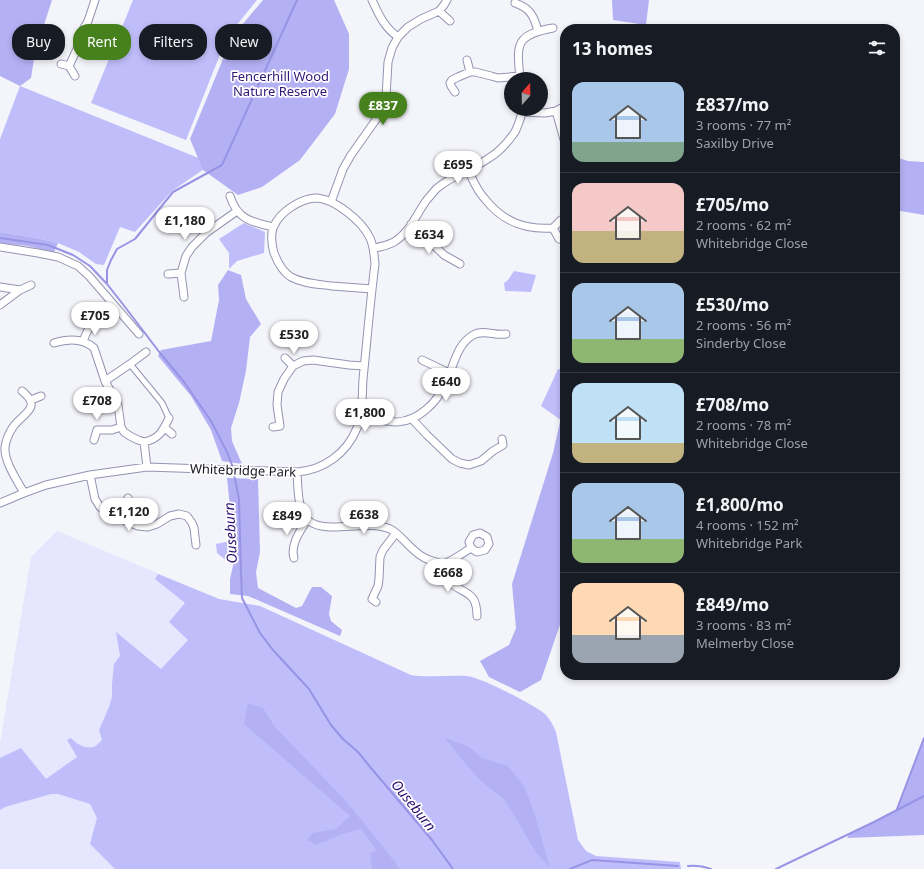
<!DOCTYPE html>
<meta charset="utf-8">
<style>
body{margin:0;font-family:"Noto Sans",sans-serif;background:#20242c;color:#f1f3f6;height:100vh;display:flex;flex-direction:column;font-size:15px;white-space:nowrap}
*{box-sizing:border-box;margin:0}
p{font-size:13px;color:#9ea1a6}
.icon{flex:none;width:22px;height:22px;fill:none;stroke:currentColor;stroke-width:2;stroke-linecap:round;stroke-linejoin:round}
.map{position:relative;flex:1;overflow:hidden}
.sheet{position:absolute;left:560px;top:24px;width:340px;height:656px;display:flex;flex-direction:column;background:#171b24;border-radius:16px;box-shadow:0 2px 6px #0003}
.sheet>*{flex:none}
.guide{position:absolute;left:12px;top:24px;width:380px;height:36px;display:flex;gap:8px}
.needle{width:26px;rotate:20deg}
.controls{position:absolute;left:504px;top:72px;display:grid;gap:8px}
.controls a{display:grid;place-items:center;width:44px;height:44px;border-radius:50%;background:#171b24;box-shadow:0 2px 6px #0003;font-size:20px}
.price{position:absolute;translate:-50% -34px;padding:0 9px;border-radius:14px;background:#fff;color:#222;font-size:13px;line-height:26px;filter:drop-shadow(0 1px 2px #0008)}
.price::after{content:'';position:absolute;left:50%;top:24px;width:12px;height:9px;margin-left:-6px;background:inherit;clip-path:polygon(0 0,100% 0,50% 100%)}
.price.current{background:#46811d;color:#fff}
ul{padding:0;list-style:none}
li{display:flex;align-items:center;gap:12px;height:100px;padding:0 12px}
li+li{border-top:1px solid #363941}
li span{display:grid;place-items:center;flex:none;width:112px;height:80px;border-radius:12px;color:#555}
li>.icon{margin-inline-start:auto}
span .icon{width:48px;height:48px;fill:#fffc;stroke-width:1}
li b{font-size:17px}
h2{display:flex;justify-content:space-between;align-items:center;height:48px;padding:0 12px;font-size:17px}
.chip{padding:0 14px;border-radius:16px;background:#171b24;box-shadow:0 2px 6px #0003;font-size:14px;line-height:36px}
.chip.current{background:#46811d;color:#fff}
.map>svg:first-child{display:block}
.built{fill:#e6e6ff}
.green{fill:#bfbefb}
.forest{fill:#b3b1f4}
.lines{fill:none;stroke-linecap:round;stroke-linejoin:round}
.stream{stroke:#9893e5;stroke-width:2}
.pedestrian-casing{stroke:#9493b2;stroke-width:7}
.minor-casing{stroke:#9493b2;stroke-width:9}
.pedestrian{stroke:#fff;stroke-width:5}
.minor{stroke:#fff;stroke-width:7}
.labels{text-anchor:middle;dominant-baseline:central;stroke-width:3.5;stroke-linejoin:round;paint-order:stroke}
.park-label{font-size:13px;fill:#301877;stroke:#fff}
.street-label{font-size:13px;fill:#14131e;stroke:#fff}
.water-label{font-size:14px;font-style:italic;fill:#2c1170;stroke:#fff}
</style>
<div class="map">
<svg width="924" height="869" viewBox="0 0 924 869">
<rect width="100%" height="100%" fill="#f4f4fb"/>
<path class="built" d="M 57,531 L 219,599 L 222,869 L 0,869 L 0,744 L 31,557 Z"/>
<path class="green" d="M 133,0 L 257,0 L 227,37 L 186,140 L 91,103 Z
M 20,86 L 201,159 L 207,167 L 172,191 L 135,232 L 120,227 L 104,265 L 96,264 L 79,252 L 58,243 L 37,238 L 0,232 L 0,139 Z
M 244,223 L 265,232 L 264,253 L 237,261 L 229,269 L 229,253 L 219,239 Z
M 514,271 L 536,275 L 531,292 L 505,291 L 504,283 L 508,280 Z
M 558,369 L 565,370 L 565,423 L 541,406 Z
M 230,541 L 233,554 L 227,561 L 217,553 L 216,544 Z
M 158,574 L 219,599 L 260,606 L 411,675 C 430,678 448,675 467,676 C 480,677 535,705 545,714 C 550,719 553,725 556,732 L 578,840 L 586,851 L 596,856 L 680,862 L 681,869 L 115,869 L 90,844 L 97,818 L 90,804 L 58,794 L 51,794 L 5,807 L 0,810 L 0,758 L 21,748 L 46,779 L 77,757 L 67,740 L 71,738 C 77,745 89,751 97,745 C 98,744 101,741 102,740 L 99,730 L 109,707 L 112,697 L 112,684 L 114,664 L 120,656 L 116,632 L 161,669 L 188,640 L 169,622 L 185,603 L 155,579 Z"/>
<path class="forest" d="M 0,0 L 52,0 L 35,53 L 31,78 L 20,86 L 0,76 Z
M 263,0 L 334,0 L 349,34 L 349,69 L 335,114 L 300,160 L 262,187 L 238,195 L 203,170 L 190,139 L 232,37 Z
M 612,0 L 649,0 L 646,25 L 613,20 Z
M 895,157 L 908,161 L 924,162 L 924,215 L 895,210 Z
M 0,232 L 37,238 L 58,243 L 54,252 L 27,246 L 0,243 Z
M 228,270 L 241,275 L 246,299 L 261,324 L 250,337 L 246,371 L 239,403 L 231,428 L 232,441 L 242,464 L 222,461 L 211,430 L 191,396 L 158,356 L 161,350 L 211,341 L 219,300 L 218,285 Z
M 565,400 L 565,610 L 541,680 L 520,692 L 489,677 L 480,661 L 509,645 L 516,628 L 512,584 L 553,453 Z
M 227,478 L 258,479 L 260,552 L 256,572 L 258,588 L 296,608 L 302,606 L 312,587 L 321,587 L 332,596 L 329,614 L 331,621 L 342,630 L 340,636 L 248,596 L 230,594 L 230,579 L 235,557 Z
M 248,703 L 263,708 L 275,727 L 346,801 L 388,853 L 400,869 L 372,869 L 370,854 L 376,850 L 361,829 L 345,833 L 316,845 L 307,840 L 312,833 L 336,829 L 350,816 L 244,724 Z
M 445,738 L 469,747 L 482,758 L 508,766 L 525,788 L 534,812 L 550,868 L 535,851 L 505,800 L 481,781 L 460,757 Z
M 924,738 L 924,835 L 847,838 L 850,833 L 897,810 Z"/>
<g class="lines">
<path class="stream" d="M 0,238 L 48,245 L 73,255 L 90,266 L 107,284 L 122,303 L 160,353 L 184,382 L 211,421 L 227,452 L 232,465 L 239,499 L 241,573 L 242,598 L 260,633 L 273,650 L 309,689 L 331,725 L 343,739 L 358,752 L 371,768 L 432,840 L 453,869
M 107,284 L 107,270 L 111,260 L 117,249 L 135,239 L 173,192 L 222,165 L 297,0
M 897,809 L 924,738
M 688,866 C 696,865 703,866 711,869
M 570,869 L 592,860 L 678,866
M 776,869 L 874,822 L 924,796"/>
<defs>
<path id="pedestrian" d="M 130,364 L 162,403 L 169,418"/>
<path id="minor" d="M 372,0 C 379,15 384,27 398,37
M 515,3 C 530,8 534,16 538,31
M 439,11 L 450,21
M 467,60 L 470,72
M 61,64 L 69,66
M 75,76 L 69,66 L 77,49 L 80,35 L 88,21 L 95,0
M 520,79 C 517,45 514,35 553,28
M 455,92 L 451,86 L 450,83 L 452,80 L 458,77 L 470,72 L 475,72 L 491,76 L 498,78 L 520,76
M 556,111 L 565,143
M 522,112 L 545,113 L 556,111 L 565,106
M 468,170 C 473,180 477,191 485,199 C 503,222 525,230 553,228 L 561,220
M 230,196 C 237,219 251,222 273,227
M 331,202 L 343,169 L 351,155 L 380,114 L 384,106 L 386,97 L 388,62 L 392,48 L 398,37 L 408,27 L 421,19 L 439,11 L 444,5 L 447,0
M 411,224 L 416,228 L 444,255 L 460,264
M 553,228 L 559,239
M 0,247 L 38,253 L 58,257 L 78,266 L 89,276 L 139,334
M 374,248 C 381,247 388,245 394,242 C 410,232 416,215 426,201 C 429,197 433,193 436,189 C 452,175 472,170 489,158 C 499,152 508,142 515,132 C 518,125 522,117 522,109
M 168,274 L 181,273
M 0,287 L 20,290 L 31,285
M 184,297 L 181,273 L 186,256 L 192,247 L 206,233 L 237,211
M 0,305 L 20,290
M 83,341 L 86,334 L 89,328
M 54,343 C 67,339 83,338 94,348 L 105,381 L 118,405 L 121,427 L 124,432 L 130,436 L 138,440 L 144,442 L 147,467
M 285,358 L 293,366
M 422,360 L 449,373
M 105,381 L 130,364 L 146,352
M 22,391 C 43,408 23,413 13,427 C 9,433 6,440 5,447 C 4,462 17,480 24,493
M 31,400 L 41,396
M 360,416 C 372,418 385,422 397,422 C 418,421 437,403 445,384 C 447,380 449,375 451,370 C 456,356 460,343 473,335 C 483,329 495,336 506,334
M 412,419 L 427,435 L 452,459 L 460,463 L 469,465 L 481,461 L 493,451 L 503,445 L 502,439
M 273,427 L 280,426 L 277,405 L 278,392 L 284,379 L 293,366 L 303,361 L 313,360 L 349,365 L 364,366
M 165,428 L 172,434
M 94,440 L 97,430 L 112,430 L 121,427
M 144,442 C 159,439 163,431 169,418
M 297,472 C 298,486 297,512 309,521 C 327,535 366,519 390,529 C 400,534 406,544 415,551 C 421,557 428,560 436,562 C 438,563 440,564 442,564 C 450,563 464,552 471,548 L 469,542 L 473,535 L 480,533 L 487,537 L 489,544 L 485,550 L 477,552 L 471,548
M 90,475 L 95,499 L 100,507 L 110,514 L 138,526 L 148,527 L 157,524 L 170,516 L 179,514 L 187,516 L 192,523 L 194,528 L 196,545
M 0,503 L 24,493 L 46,485 L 90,475 L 147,467 L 297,472 C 324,470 347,453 357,428 C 363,414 362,395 363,379 C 367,341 370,303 375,264 C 374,255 374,247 370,238 C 362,221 334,198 315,198 C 300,199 280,212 274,226 C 270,233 272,246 274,253 C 277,261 283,272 291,277 C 304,284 318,284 332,286 C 346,287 359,288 372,289
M 120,518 L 128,498
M 294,558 C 290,545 300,531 307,520
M 442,564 C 443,570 444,577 449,581 C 462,595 477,589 477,616
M 376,602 L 372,599 L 378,586 L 379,579 L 380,557 L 383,550 L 396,533"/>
</defs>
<use href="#pedestrian" class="pedestrian-casing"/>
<use href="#minor" class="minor-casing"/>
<use href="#pedestrian" class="pedestrian"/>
<use href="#minor" class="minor"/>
</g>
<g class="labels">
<g class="park-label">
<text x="280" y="76">Fencerhill Wood<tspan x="280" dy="15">Nature Reserve</tspan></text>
</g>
<g class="street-label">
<text transform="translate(243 470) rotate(2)">Whitebridge Park</text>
</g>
<g class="water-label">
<text transform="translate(230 533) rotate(-93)">Ouseburn</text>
<text transform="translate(414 805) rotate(51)">Ouseburn</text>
</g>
</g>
</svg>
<div class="controls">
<a><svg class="needle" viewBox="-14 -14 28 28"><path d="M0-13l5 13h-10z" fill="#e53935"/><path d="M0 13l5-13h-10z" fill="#9ea1a6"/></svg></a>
</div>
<b class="price current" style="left:383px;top:126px">£837</b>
<b class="price" style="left:458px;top:185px">£695</b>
<b class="price" style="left:185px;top:241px">£1,180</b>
<b class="price" style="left:429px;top:255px">£634</b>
<b class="price" style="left:95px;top:336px">£705</b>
<b class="price" style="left:294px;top:355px">£530</b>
<b class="price" style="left:446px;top:402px">£640</b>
<b class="price" style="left:97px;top:421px">£708</b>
<b class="price" style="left:365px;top:433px">£1,800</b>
<b class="price" style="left:129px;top:532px">£1,120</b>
<b class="price" style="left:364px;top:535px">£638</b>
<b class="price" style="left:287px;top:536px">£849</b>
<b class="price" style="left:448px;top:593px">£668</b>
<div class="guide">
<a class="chip">Buy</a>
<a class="chip current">Rent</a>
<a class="chip">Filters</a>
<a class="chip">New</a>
</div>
<section class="sheet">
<h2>13 homes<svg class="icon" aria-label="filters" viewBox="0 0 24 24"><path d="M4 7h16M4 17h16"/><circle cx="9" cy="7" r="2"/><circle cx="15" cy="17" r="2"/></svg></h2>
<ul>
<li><span style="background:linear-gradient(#a9c7e8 75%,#7fa58c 0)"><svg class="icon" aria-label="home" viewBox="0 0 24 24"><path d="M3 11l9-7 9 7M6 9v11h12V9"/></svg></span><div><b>£837/mo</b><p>3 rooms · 77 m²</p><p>Saxilby Drive</p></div></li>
<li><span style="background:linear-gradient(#f6c9c9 60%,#c2b280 0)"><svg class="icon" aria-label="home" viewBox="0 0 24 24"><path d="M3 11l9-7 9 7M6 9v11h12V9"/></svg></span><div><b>£705/mo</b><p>2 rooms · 62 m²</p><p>Whitebridge Close</p></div></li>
<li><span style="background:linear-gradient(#a9c7e8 70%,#8fb573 0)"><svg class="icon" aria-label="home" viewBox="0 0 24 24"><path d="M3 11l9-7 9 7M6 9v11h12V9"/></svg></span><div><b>£530/mo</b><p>2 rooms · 56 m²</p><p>Sinderby Close</p></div></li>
<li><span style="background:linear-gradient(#bfe0f5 75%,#c2b280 0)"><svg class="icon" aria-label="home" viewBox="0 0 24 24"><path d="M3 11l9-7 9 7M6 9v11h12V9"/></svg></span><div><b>£708/mo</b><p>2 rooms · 78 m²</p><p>Whitebridge Close</p></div></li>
<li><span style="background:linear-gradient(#a9c7e8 70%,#8fb573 0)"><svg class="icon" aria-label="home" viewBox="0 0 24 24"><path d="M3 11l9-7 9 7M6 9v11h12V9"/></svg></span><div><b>£1,800/mo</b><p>4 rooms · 152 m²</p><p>Whitebridge Park</p></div></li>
<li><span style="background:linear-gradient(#ffd9b3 65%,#9aa5b1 0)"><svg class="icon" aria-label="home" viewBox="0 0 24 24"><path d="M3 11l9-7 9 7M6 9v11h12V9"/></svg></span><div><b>£849/mo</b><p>3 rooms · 83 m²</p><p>Melmerby Close</p></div></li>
</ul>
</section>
</div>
